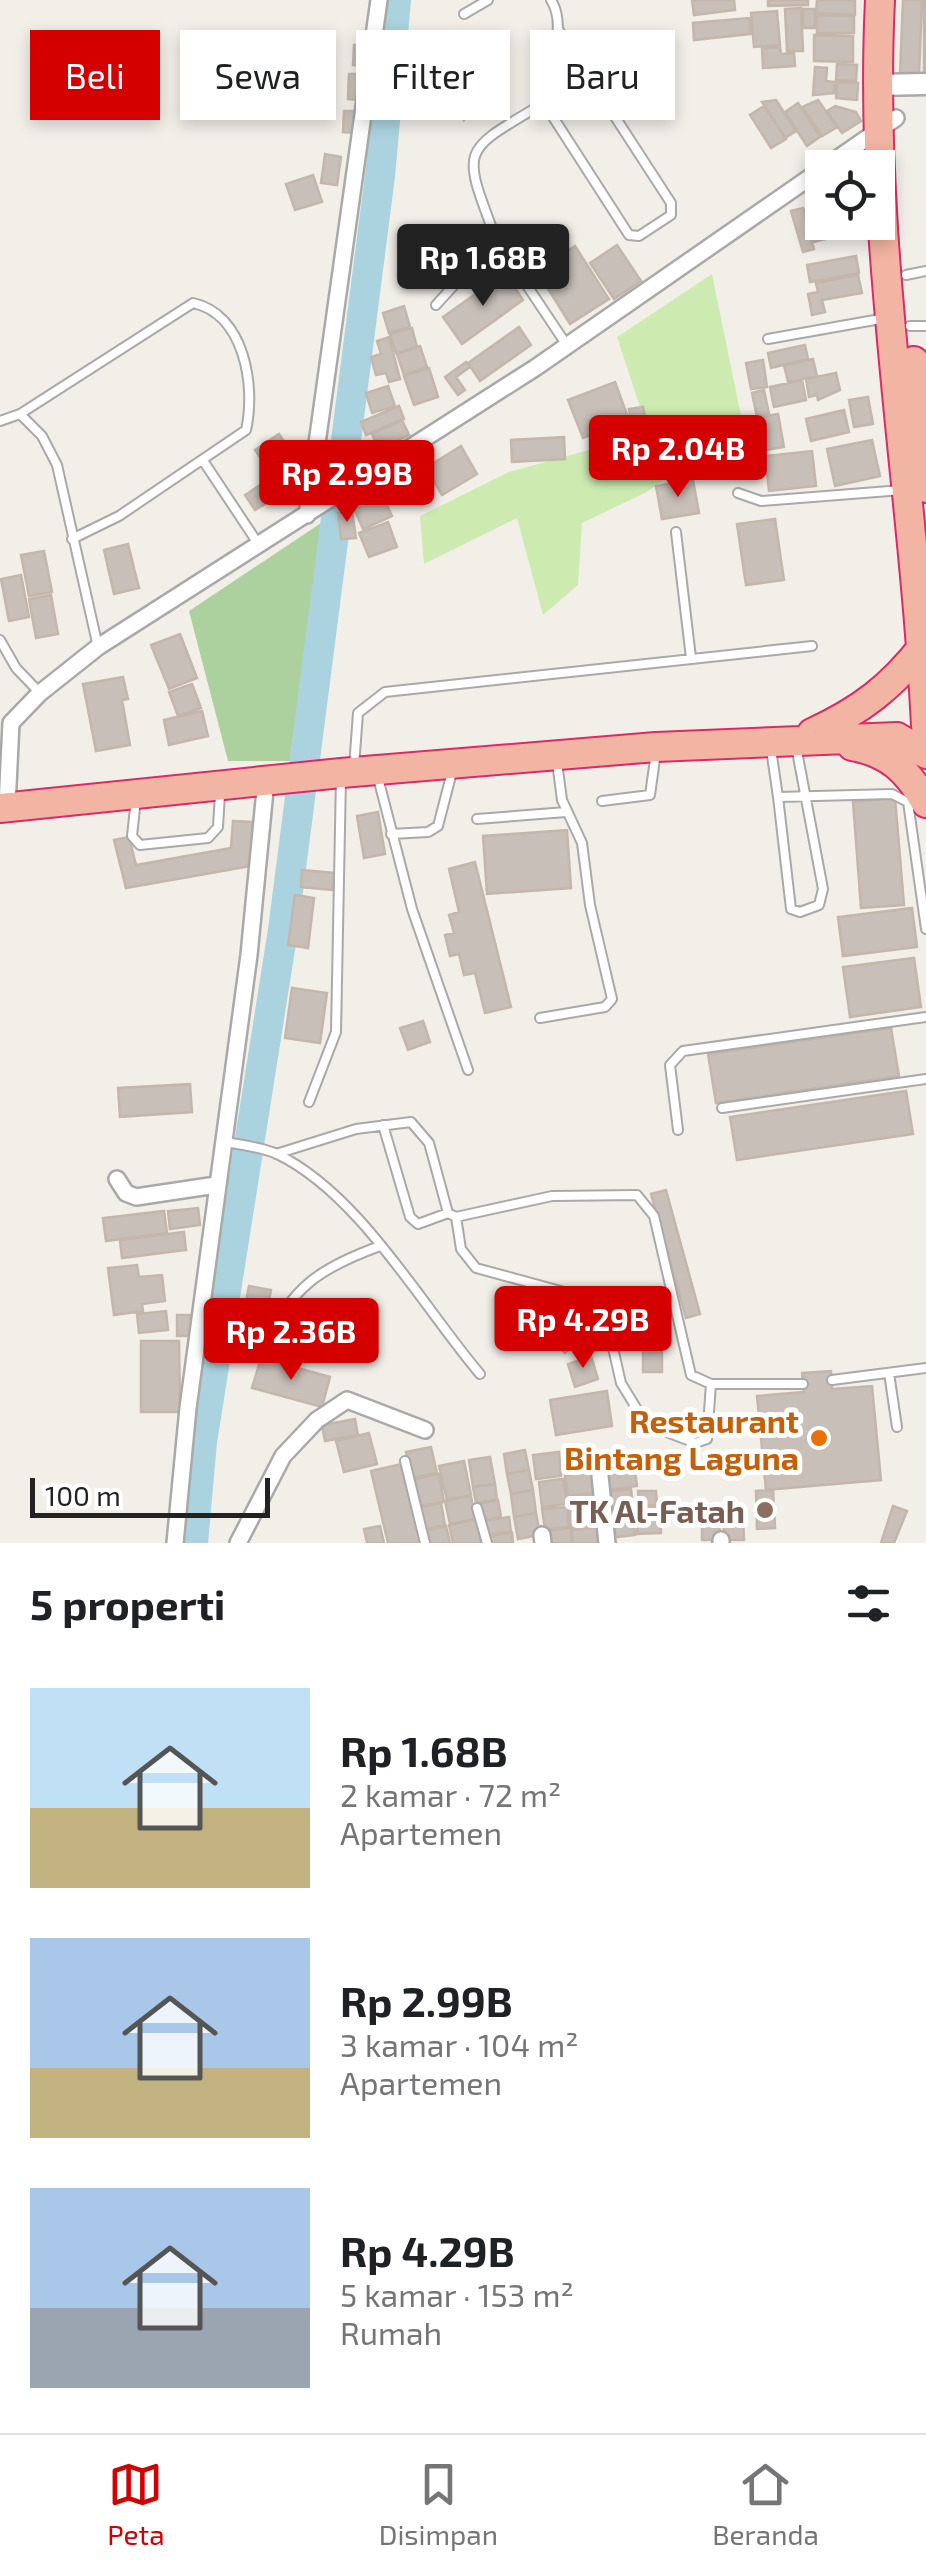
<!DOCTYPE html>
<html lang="id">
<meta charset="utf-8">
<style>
body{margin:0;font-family:"Exo 2",sans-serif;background:#f2f2f2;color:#202124;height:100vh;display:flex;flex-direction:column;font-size:38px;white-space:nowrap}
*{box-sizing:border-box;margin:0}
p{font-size:32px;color:#757577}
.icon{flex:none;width:55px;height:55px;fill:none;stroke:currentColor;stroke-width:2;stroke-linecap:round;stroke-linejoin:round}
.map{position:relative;height:1543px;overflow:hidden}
.panel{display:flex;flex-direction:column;background:#fff;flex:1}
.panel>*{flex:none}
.banner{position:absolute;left:30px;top:30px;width:868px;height:90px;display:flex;gap:20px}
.fabs{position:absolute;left:805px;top:150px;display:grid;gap:20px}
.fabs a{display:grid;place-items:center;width:90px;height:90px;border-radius:0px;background:#fff;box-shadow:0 5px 15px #0003;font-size:50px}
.scale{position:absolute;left:30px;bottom:25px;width:240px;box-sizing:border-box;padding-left:10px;border:5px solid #222;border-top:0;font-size:28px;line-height:35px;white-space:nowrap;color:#222;-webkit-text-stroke:8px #fff;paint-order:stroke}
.price{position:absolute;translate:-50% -85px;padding:0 22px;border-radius:10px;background:#d40000;color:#fff;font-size:32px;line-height:65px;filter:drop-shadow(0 2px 5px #0008)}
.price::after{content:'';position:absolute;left:50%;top:60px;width:30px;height:22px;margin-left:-15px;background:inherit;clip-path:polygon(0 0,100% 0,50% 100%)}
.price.current{background:#222;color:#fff}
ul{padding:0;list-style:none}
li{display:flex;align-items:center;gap:30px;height:250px;padding:0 30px}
li span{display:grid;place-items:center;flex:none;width:280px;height:200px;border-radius:0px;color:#555}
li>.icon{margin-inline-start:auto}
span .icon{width:120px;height:120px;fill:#fffc;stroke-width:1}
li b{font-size:42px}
h2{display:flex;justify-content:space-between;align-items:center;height:120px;padding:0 30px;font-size:42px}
.chip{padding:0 35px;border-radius:0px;background:#fff;box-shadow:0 5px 15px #0003;font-size:35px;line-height:90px}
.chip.current{background:#d40000;color:#fff}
.dock{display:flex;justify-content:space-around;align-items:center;height:140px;border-top:2px solid #e0e0e0;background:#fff;font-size:28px;color:#757577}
.dock a{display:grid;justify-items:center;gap:5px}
.dock .current{color:#d40000}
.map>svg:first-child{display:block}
.grass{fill:#cdebb0}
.forest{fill:#add19e}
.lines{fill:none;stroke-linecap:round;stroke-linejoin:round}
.river{stroke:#aad3df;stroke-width:30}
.building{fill:#c7bfb8;stroke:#c4b6ab;stroke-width:2.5}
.service-casing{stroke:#a9a9a9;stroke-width:12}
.minor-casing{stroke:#a9a9a9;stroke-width:20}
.tertiary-casing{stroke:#a9a9a9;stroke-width:25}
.trunk-casing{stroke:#dc2a67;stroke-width:32}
.service{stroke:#fff;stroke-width:8}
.minor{stroke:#fff;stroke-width:15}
.tertiary{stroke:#fff;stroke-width:20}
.trunk{stroke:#f2b4a3;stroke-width:28}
.food-dot{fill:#e8710a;stroke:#fff;stroke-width:4}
.education-dot{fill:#8d6e63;stroke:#fff;stroke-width:4}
.labels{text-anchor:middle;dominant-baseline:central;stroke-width:10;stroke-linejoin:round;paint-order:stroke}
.food-label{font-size:32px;font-weight:bold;fill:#c56008;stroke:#fff;text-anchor:end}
.education-label{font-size:32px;font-weight:bold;fill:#785e54;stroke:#fff;text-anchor:end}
</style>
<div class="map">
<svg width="926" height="1543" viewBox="0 0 926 1543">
<rect width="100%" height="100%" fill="#f2efe9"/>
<path class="grass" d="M 712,274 L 749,455 L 681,469 L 645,493 L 582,523 L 578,585 L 543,615 L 517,518 L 424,564 L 420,516 L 509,472 L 589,450 L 594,480 L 659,465 L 617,337 Z"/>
<path class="forest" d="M 321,523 L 290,761 L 228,761 L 189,611 Z"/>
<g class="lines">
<path class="river" d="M 193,1543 L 202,1442 L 283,930 L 380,176 L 396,0"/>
</g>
<path class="building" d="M 692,0 L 734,0 L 735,10 L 694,15 Z
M 768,0 L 808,0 L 808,5 L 768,6 Z
M 817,0 L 855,0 L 855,15 L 816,13 Z
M 903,0 L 922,0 L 919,76 L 900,75 Z
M 924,0 L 926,0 L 926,73 L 924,73 Z
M 801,8 L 803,51 L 787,51 L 785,9 Z
M 803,9 L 815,9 L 815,28 L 803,28 Z
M 777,11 L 780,45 L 754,47 L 751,13 Z
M 817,15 L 854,16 L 854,33 L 817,33 Z
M 749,18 L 751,34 L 694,40 L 693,23 Z
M 814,35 L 853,36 L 853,62 L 814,61 Z
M 354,45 L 367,45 L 366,66 L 353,65 Z
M 780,47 L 781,54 L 794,53 L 795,66 L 763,68 L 762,48 Z
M 445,61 L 457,94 L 475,72 L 486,94 L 464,120 L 455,100 L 437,107 L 424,69 Z
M 837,64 L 857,65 L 856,81 L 836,80 Z
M 815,67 L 827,68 L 826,81 L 835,82 L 834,93 L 813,95 Z
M 349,74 L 362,74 L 362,100 L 348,99 Z
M 837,82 L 858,83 L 857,100 L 836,98 Z
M 776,100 L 796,131 L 785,138 L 762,102 Z
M 818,100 L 837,127 L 822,136 L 802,107 Z
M 798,103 L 820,137 L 807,146 L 785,112 Z
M 764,106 L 786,139 L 771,148 L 750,115 Z
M 835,106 L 856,112 L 861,121 L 842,133 L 827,111 Z
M 344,111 L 357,111 L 356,133 L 343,132 Z
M 325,154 L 341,157 L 337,185 L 321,183 Z
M 313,175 L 322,202 L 295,210 L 286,184 Z
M 822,206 L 822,222 L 852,223 L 831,228 L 833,237 L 814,242 L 805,210 Z
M 803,208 L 814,249 L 803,252 L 791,211 Z
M 617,245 L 641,281 L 614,299 L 590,263 Z
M 575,246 L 609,299 L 570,324 L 537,271 Z
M 856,256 L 859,273 L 810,282 L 807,265 Z
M 505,273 L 523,300 L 462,344 L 443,317 Z
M 858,275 L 862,293 L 822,300 L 825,312 L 812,315 L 808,294 L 818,292 L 816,283 Z
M 404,306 L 410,327 L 389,333 L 383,313 Z
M 519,327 L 531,345 L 480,381 L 468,363 Z
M 412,328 L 417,347 L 396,353 L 390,334 Z
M 389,337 L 400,379 L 389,382 L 386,373 L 376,375 L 371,357 L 381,354 L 377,341 Z
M 805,345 L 808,359 L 771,368 L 768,353 Z
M 420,346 L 427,367 L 404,375 L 397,354 Z
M 813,359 L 817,376 L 788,382 L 784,365 Z
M 763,360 L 767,387 L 751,389 L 746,363 Z
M 466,362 L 470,367 L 456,377 L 465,390 L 458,395 L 445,377 Z
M 429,368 L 438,397 L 414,405 L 404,376 Z
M 836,373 L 840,390 L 818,400 L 817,395 L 809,397 L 806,379 Z
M 802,380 L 806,400 L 774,407 L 770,387 Z
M 615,382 L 629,420 L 583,438 L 568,400 Z
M 388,386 L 395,406 L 372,413 L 366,393 Z
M 764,390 L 769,414 L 757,417 L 752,393 Z
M 868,397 L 873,424 L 854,427 L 849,400 Z
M 399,406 L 404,419 L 366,435 L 361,422 Z
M 643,407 L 653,461 L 638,463 L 629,409 Z
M 844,410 L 849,432 L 811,441 L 806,419 Z
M 778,414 L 784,447 L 761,451 L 755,418 Z
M 402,420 L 409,435 L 379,449 L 372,434 Z
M 629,425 L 636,468 L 599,474 L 596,438 Z
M 279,434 L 296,460 L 272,475 L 255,450 Z
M 564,437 L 565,459 L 512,462 L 511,440 Z
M 872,440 L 880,476 L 835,486 L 827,449 Z
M 461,446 L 477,474 L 442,495 L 426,468 Z
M 373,449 L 379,462 L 355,472 L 350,459 Z
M 812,451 L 816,486 L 769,491 L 765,456 Z
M 300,459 L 300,482 L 255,510 L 245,495 Z
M 693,480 L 699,513 L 662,519 L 656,486 Z
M 381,492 L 392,516 L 363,529 L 352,504 Z
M 352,511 L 356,538 L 341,539 L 338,513 Z
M 775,519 L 784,580 L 746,585 L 737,524 Z
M 388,522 L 397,547 L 369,557 L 359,533 Z
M 128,544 L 139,588 L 114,594 L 104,550 Z
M 44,551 L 52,592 L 29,596 L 21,555 Z
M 21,575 L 29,617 L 9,621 L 1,579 Z
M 51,595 L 58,634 L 36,638 L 29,599 Z
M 180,634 L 197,678 L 169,689 L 151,645 Z
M 123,677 L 128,699 L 122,700 L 130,745 L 96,751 L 83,684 Z
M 192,684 L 201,708 L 178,716 L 169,692 Z
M 202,711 L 208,736 L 169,745 L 164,720 Z
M 895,798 L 904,905 L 861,908 L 853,802 Z
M 378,812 L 385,854 L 364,858 L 357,816 Z
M 233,821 L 254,822 L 251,866 L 126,888 L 114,840 L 129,837 L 136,865 L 231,848 Z
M 567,830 L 571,888 L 487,894 L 483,836 Z
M 475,862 L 511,1007 L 485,1013 L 475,973 L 464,975 L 459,954 L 450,956 L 445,935 L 454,933 L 449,915 L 459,912 L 449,869 Z
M 302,870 L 334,873 L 332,890 L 301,887 Z
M 295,895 L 314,898 L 308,948 L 288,945 Z
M 912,908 L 917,947 L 843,956 L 838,917 Z
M 914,958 L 921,1007 L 850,1017 L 843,967 Z
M 292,988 L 327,993 L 320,1043 L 285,1038 Z
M 423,1021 L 430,1042 L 408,1050 L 400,1028 Z
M 891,1028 L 899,1076 L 716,1103 L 708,1054 Z
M 190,1084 L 192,1112 L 120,1117 L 118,1088 Z
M 906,1091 L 913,1134 L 737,1160 L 730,1117 Z
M 666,1190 L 700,1314 L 686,1318 L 651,1194 Z
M 198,1208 L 200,1225 L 170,1229 L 168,1211 Z
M 164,1211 L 167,1233 L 106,1241 L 103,1218 Z
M 184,1232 L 186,1250 L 122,1258 L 120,1240 Z
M 137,1265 L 139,1277 L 162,1275 L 165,1301 L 142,1304 L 143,1311 L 114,1315 L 108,1268 Z
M 249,1286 L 271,1290 L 260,1347 L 238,1343 Z
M 166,1311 L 168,1330 L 139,1333 L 137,1314 Z
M 177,1315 L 199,1315 L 198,1336 L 177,1336 Z
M 565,1322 L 581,1336 L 565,1353 L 549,1338 Z
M 643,1336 L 662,1336 L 662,1372 L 643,1372 Z
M 141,1341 L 179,1341 L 180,1412 L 141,1412 Z
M 591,1356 L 598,1379 L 575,1387 L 568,1364 Z
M 261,1358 L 330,1377 L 322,1407 L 252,1388 Z
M 831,1371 L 832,1389 L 872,1386 L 881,1480 L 766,1490 L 757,1396 L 804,1392 L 802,1373 Z
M 607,1391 L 612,1426 L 556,1435 L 550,1400 Z
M 355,1419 L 358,1435 L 325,1441 L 322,1425 Z
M 369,1433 L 377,1464 L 344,1472 L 336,1441 Z
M 431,1447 L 437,1473 L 412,1478 L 406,1452 Z
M 525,1450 L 529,1470 L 507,1474 L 504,1454 Z
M 559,1452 L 561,1476 L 536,1479 L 533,1455 Z
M 490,1457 L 495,1484 L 473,1487 L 469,1460 Z
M 464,1461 L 471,1495 L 447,1500 L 439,1466 Z
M 634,1463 L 637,1486 L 605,1490 L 602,1467 Z
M 402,1464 L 421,1543 L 388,1543 L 371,1471 Z
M 529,1470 L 533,1490 L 511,1494 L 507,1474 Z
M 595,1471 L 598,1492 L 568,1496 L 565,1475 Z
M 439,1474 L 444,1502 L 420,1506 L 415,1479 Z
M 563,1479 L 567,1504 L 542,1507 L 539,1482 Z
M 495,1484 L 497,1500 L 476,1503 L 473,1487 Z
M 631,1489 L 633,1507 L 606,1510 L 604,1492 Z
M 533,1490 L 536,1513 L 514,1517 L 511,1494 Z
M 773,1490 L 775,1528 L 757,1529 L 756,1491 Z
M 638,1491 L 656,1491 L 657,1505 L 639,1506 Z
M 598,1494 L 602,1524 L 571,1528 L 567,1498 Z
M 471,1496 L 475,1519 L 450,1524 L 445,1501 Z
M 498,1500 L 501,1517 L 481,1521 L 478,1504 Z
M 441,1503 L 445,1525 L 423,1530 L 418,1508 Z
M 660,1506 L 661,1533 L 637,1534 L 636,1507 Z
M 893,1506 L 907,1511 L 894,1543 L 881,1543 Z
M 567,1507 L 569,1527 L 545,1529 L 542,1509 Z
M 631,1509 L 633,1522 L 608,1525 L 606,1512 Z
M 719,1511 L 720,1540 L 702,1540 L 702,1512 Z
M 723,1512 L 743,1512 L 744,1540 L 724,1540 Z
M 536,1513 L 540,1535 L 518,1539 L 514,1517 Z
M 509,1517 L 511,1532 L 486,1535 L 484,1521 Z
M 477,1519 L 481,1543 L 453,1543 L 449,1525 Z
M 633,1522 L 635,1535 L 609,1538 L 608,1525 Z
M 380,1526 L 384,1543 L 367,1543 L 364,1529 Z
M 446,1526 L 450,1543 L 426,1543 L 423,1531 Z
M 602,1527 L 604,1543 L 573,1543 L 572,1530 Z
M 570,1528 L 572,1543 L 548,1543 L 546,1531 Z
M 512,1533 L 513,1543 L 488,1543 L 488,1536 Z"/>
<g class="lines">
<defs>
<path id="service" d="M 464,14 L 488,0
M 544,103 L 629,235 L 639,236 L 671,215 L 671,203 L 558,29
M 496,239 L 568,347
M 906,275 L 926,271
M 436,305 L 496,239 C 461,146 460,153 544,103 C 546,71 569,28 551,0
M 910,326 L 926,326
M 768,339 L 886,318
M 20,414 L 42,436 L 57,465 L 98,647
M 0,421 L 20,414 L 193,303 C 244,314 256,385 246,430 L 119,516 L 72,539
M 204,462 L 259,545
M 738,493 L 761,501 L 902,490
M 676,532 L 691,658
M 0,640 L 16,668 L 40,693
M 771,749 L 778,797 L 892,794 L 908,802 L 926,929
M 354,767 L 358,713 L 385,692 L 812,646
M 377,774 L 412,909 L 468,1070
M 778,797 L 791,909 L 800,912 L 819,905 L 823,889 L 796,746
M 136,799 L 132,836 L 140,845 L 208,838 L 218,827 L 220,794
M 602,801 L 650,795 L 656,752
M 477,819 L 566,812
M 391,834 L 428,832 L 438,826 L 452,772
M 540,1018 L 605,1007 L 612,999 L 590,905 L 582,843 L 562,800 L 557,762
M 309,1102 L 336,1032 L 341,777
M 722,1108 L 926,1079
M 383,1125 L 410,1217 L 418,1224 L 448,1213
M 678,1130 L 670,1065 L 683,1051 L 926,1017
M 225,1142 C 242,1145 262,1147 277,1154 C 360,1194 422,1306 480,1374
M 276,1154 L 356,1129 L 411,1122 L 429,1143 L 448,1213 L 456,1217 L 552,1196 L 637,1195 L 654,1216 L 691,1375 L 711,1384 L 803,1384
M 456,1217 L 461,1249 L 476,1268 L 568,1293 L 598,1321 L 610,1335 L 621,1383 L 646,1424 L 695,1443 L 707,1439 L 711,1384
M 268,1347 C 287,1287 325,1266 380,1246
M 889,1373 L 897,1427
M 832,1380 L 926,1368
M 405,1461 L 425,1543
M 477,1508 L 487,1543"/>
<path id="minor" d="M 824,168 L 896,118
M 307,515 L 379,0
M 7,806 L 11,723 L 40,693 L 98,647 L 535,368 L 822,169
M 117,1179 L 126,1193 L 136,1197 L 216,1185
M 600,1476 L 607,1543
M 542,1535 L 543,1543
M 721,1540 L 721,1543
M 175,1543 L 188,1408 L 249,955 L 266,780
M 238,1543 L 283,1456 L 317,1420 L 347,1400 L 425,1430"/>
<path id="tertiary" d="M 875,85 L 926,84"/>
<path id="trunk" d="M 880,0 C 868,242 914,485 926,726
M 914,361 L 926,488
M 812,733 C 860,711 892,687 924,645
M 897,737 L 926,754
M 852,746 C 890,753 908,771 926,803
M 0,808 L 341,773 L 656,747 L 897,737"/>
</defs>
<use href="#service" class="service-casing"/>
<use href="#minor" class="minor-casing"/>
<use href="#tertiary" class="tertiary-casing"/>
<use href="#trunk" class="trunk-casing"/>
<use href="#service" class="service"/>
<use href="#minor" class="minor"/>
<use href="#tertiary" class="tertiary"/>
<use href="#trunk" class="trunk"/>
</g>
<circle class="food-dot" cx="819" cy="1438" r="10"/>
<circle class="education-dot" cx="765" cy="1510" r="10"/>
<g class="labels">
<g class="food-label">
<text x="799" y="1420">Restaurant<tspan x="799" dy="37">Bintang Laguna</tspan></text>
</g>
<g class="education-label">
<text x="745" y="1510">TK Al-Fatah</text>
</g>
</g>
</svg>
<div class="fabs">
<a><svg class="icon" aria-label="locate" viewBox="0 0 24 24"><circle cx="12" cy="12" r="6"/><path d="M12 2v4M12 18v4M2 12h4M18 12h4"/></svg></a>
</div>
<div class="scale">100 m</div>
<b class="price current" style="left:483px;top:309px">Rp 1.68B</b>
<b class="price" style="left:678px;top:500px">Rp 2.04B</b>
<b class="price" style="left:347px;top:525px">Rp 2.99B</b>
<b class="price" style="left:583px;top:1371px">Rp 4.29B</b>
<b class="price" style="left:291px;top:1383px">Rp 2.36B</b>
<div class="banner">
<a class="chip current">Beli</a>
<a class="chip">Sewa</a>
<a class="chip">Filter</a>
<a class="chip">Baru</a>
</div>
</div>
<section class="panel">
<h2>5 properti<svg class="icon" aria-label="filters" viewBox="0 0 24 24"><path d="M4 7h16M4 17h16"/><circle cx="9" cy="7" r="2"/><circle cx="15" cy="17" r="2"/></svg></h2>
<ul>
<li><span style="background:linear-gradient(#bfe0f5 60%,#c2b280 0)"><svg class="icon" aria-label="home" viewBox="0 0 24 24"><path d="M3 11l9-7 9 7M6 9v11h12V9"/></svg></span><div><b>Rp 1.68B</b><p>2 kamar · 72 m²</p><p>Apartemen</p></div></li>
<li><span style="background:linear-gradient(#a9c7e8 65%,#c2b280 0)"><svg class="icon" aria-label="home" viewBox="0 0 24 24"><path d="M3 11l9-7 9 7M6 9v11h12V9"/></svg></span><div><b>Rp 2.99B</b><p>3 kamar · 104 m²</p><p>Apartemen</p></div></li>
<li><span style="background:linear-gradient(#a9c7e8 60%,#9aa5b1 0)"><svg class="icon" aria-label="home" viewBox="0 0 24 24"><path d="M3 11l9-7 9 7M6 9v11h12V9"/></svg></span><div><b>Rp 4.29B</b><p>5 kamar · 153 m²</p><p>Rumah</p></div></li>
</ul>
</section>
<nav class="dock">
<a class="current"><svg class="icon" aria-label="map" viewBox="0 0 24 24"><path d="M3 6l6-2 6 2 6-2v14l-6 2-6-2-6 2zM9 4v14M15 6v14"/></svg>Peta</a>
<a><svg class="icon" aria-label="saved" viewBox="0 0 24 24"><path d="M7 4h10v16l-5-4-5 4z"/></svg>Disimpan</a>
<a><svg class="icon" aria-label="home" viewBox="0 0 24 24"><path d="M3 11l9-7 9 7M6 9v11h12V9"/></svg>Beranda</a>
</nav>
